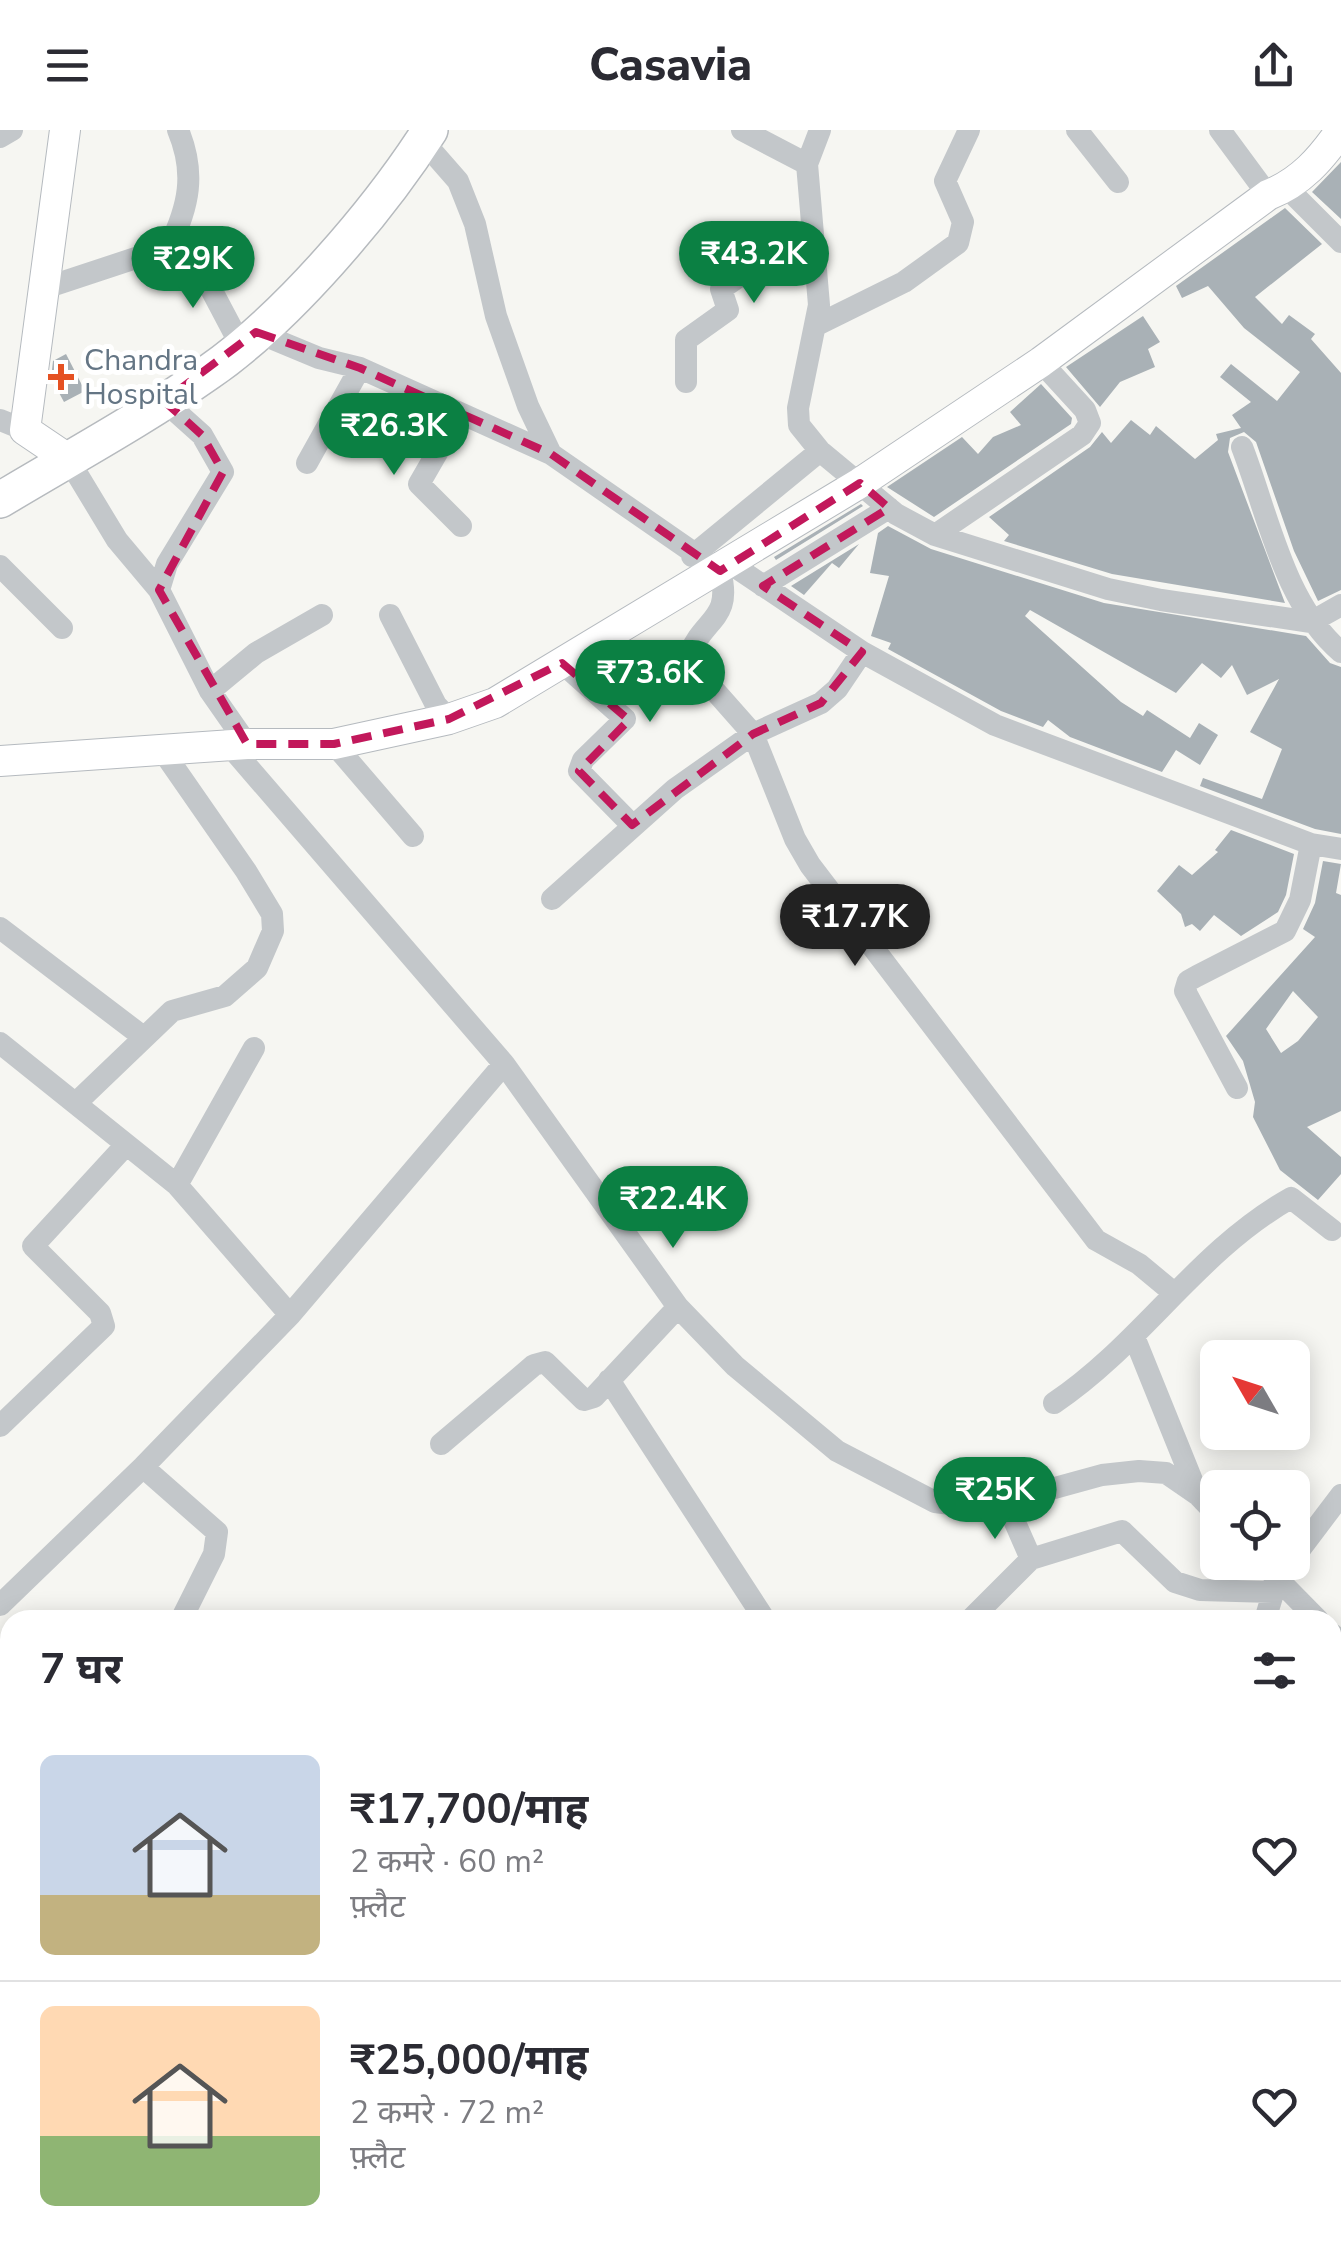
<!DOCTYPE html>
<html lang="hi">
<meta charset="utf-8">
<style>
body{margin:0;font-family:"Nunito Sans","Noto Sans Devanagari",sans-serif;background:#f7f7f7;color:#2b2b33;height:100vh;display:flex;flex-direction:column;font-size:38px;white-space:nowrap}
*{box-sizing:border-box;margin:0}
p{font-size:32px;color:#7c7c81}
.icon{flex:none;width:55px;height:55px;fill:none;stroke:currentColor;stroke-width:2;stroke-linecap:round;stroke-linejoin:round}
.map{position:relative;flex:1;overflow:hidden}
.panel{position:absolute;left:0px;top:1480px;width:1342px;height:640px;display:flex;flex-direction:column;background:#fff;border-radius:30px 30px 0 0;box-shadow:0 5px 25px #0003}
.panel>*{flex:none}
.needle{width:65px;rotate:309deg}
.tools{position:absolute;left:1200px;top:1210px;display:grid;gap:20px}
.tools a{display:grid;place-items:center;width:110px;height:110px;border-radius:15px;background:#fff;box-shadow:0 5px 25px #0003;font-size:50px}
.price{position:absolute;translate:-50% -85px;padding:0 22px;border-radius:35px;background:#0b8043;color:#fff;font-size:32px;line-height:65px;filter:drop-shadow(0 2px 5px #0008)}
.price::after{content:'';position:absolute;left:50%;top:60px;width:30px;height:22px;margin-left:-15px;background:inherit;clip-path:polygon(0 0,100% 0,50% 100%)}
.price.selected{background:#222;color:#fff}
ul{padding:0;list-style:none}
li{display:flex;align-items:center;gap:30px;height:250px;padding:0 40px}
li+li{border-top:2px solid #e1e1e2}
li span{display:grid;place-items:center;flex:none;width:280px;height:200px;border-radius:15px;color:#555}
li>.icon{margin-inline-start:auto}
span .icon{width:120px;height:120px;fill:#fffc;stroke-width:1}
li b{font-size:42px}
h2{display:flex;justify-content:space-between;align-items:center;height:120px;padding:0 40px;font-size:42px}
header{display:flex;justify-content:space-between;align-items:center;height:130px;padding:0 40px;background:#fff;font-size:45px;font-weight:800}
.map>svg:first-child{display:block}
.building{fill:#a9b1b6;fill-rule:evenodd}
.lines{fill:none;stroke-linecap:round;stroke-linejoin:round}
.secondary-casing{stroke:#b5babf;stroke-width:32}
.primary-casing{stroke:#b6babe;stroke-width:38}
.street{stroke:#c3c7ca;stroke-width:22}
.secondary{stroke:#fff;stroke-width:30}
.primary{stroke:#fff;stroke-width:35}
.marked{fill:none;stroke:#c2185b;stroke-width:8;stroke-dasharray:20 12;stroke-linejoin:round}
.poi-dot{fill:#e55122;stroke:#fff;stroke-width:4}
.labels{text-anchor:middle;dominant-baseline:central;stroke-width:10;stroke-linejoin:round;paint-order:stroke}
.poi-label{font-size:30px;fill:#647584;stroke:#fff;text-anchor:start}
</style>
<header><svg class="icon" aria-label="menu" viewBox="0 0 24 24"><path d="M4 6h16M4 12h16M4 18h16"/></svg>Casavia<svg class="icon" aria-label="share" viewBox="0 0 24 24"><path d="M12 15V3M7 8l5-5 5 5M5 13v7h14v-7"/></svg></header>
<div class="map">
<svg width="1341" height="2120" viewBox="0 0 1341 2120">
<rect width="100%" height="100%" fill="#f6f6f2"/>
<path class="building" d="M 1341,32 L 1341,89 L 1312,62 Z
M 1285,78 L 1322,114 L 1255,167 L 1282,194 L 1289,185 L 1315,204 L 1311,209 L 1341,243 L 1341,460 L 1318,471 L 1294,421 L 1256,312 L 1244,302 L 1230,308 L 1228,322 L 1285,473 L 1112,444 L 1004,411 L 1009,405 L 989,387 L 1090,317 L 1102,302 L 1111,313 L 1131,290 L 1150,305 L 1156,296 L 1195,329 L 1218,310 L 1216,304 L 1241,298 L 1232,285 L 1251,272 L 1220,247 L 1231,234 L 1277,271 L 1300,242 L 1244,198 L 1208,156 L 1182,168 L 1176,156 Z
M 1143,186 L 1160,212 L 1148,219 L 1155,237 L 1120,252 L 1100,277 L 1066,237 Z
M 66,224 L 85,261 L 64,272 L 51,248 L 53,231 Z
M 1041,254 L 1072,288 L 1071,294 L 934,387 L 887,357 L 962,307 L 978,324 L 993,307 L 1021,295 L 1010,282 Z
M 861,374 L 863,376 L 776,430 L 774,427 Z
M 888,396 L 931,419 L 1104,473 L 1306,506 L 1330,533 L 1341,537 L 1341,704 L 1315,699 L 1200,656 L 1203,648 L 1262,669 L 1282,619 L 1250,602 L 1279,549 L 1247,565 L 1232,535 L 1221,548 L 1202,533 L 1176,563 L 1030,480 L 1025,486 L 1121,572 L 1143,586 L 1147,580 L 1190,608 L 1199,593 L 1218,605 L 1200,635 L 1176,620 L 1162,642 L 1070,607 L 1048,590 L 1043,597 L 1001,581 L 888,519 L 891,513 L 871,506 L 889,446 L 870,443 L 878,403 Z
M 859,414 L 839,438 L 832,433 L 804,465 L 791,456 Z
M 1231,700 L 1294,724 L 1286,765 L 1278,782 L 1241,806 L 1214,785 L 1200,801 L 1192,794 L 1185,797 L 1181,784 L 1157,761 L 1179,735 L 1192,745 L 1218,722 L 1215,720 Z
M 1323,731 L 1341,734 L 1336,763 L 1341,765 L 1341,981 L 1307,997 L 1341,1027 L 1341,1044 L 1318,1070 L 1280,1040 L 1253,987 L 1255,972 L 1243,931 L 1226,906 L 1315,807 L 1303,799 L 1315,773 ZM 1293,861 L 1318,887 L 1298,911 L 1281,923 L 1266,899 Z"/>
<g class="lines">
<defs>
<path id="secondary" d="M 65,0 L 25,300 L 68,329
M 0,631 L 247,614 L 334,614 L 449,589 L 495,573 L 860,353 L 1041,232 L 1268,65 C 1301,52 1321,29 1341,0"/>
<path id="primary" d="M 0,370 C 70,328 142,289 209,242 C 287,188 379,80 430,0"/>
</defs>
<use href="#secondary" class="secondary-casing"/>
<use href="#primary" class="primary-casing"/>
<path class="street" d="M 742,0 L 807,34
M 820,0 L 807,34 L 819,175 L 798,278 L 799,295 L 820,321 L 896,384 L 935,405 L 1108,459 L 1161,470 L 1311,492 L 1341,475
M 1077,0 L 1118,52
M 1220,0 L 1268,65
M 0,7 L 12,0
M 423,11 L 458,51 L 475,94 L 496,186 L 528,276 L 551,324
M 1287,58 L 1341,112
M 205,125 L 212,161 L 241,216
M 42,159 L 169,117 C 189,76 196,43 178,0
M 817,195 L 904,152 L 958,113 L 963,92 L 945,51 L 969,0
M 256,202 L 319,228 L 360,238 L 551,324 L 720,441 C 733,490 704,487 689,525 L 692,535 L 753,604 L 795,709 L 810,735 L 1096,1110 L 1139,1134 L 1174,1163
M 686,252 L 686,210 L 728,180 L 721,159 L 812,97
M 164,271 L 202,305 L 223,342 L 167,434 L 159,460 L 210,561 L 247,614
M 460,283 L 419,354 L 461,396
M 0,290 L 25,300
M 1242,317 C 1268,384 1284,474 1341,522
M 68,329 L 117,410 L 159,460
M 307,333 L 360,238
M 935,405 L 1082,305 L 1090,293 L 1085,280 L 1041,232
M 692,426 L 820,321
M 731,434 L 862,522 L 995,595 L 1311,714 L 1341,719
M 0,436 L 62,498
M 763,456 L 889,378
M 390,485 L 436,575 L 449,589
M 562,533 L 625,589 L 583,630 L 579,641 L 632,695
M 210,561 L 256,523 L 322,485
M 334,614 L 413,706
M 229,615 L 504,934 L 678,1177 L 735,1236 L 837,1321 L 935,1372 L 982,1378 L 1102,1345 L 1139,1341 L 1166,1343 L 1198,1365 L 1218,1386
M 552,769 L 675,659 L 753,604 L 821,573 L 837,559 L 862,522
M 0,798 L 142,906
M 0,913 L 177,1055 L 290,1185
M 1237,958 L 1185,861 L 1188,851 L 1197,846 L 1285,801 L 1300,770 L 1311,714
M 76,973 L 172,881 L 225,866 L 257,838 L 273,801 L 272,784 L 246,741 L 162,620
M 177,1055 L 254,918
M 1135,1209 L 1198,1365
M 609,1250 L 765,1490
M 1054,1273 C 1142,1214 1197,1121 1291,1068 L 1332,1100
M 0,1296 L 104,1196 L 100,1183 L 33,1116 L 124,1017
M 441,1314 L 534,1235 L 545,1232 L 584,1270 L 594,1267 L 678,1177
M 143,1337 L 217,1402 L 214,1424 L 181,1490
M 1006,1372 L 1031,1429
M 1292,1430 L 1341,1365
M 1261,1432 L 1318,1490
M 0,1475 L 143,1337 L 290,1185 L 504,934
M 970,1490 L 1031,1429 L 1122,1401 L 1175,1452 L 1200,1460 L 1274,1462
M 1265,1490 L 1277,1450
M 1332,1504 L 1341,1512
M 0,1887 L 10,1893
M 1332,1940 L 1341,1929
M 1332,1999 L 1341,2006
M 0,2108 L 10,2104
M 385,2110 L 401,2120
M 671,2110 L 682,2120
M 917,2110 L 927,2120
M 1159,2110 L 1169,2120
M 1245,2110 L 1256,2120
M 476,2120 L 485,2110
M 1073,2120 L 1081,2110
M 1184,2120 L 1194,2110"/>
<use href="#secondary" class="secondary"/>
<use href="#primary" class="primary"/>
</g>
<path class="marked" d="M 256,202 L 360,238 L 551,324 L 720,441 L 860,353 L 889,378 L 763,456 L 862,522 L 821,573 L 753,604 L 632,695 L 579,641 L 629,590 L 562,533 L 449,589 L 334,614 L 247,614 L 159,460 L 223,342 L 202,305 L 164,271 Z"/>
<path class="poi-dot" d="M56 232h10v10h10v10h-10v10h-10v-10h-10v-10h10z"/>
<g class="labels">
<g class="poi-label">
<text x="84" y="230">Chandra<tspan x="84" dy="34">Hospital</tspan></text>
</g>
</g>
</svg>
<div class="tools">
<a><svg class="needle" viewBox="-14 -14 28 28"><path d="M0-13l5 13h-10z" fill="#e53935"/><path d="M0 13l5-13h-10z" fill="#7c7c81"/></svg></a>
<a><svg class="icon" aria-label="locate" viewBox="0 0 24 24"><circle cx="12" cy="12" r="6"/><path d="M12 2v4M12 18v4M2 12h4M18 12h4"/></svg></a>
</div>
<b class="price" style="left:754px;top:176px">₹43.2K</b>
<b class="price" style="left:193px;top:181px">₹29K</b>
<b class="price" style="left:394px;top:348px">₹26.3K</b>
<b class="price" style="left:650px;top:595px">₹73.6K</b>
<b class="price selected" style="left:855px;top:839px">₹17.7K</b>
<b class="price" style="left:673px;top:1121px">₹22.4K</b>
<b class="price" style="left:995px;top:1412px">₹25K</b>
<section class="panel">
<h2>7 घर<svg class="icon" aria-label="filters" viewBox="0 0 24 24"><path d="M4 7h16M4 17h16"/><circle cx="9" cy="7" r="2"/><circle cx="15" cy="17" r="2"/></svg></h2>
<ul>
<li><span style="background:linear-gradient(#c9d6e8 70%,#c2b280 0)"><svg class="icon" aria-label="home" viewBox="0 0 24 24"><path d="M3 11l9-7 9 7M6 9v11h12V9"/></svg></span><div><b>₹17,700/माह</b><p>2 कमरे · 60 m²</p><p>फ़्लैट</p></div><svg class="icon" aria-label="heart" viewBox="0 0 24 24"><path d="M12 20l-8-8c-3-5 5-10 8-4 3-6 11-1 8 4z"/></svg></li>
<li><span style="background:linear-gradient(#ffd9b3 65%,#8fb573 0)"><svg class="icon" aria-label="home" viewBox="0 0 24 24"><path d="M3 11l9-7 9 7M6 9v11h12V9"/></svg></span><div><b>₹25,000/माह</b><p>2 कमरे · 72 m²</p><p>फ़्लैट</p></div><svg class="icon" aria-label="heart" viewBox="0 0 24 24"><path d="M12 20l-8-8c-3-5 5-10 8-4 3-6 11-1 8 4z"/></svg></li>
</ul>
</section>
</div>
